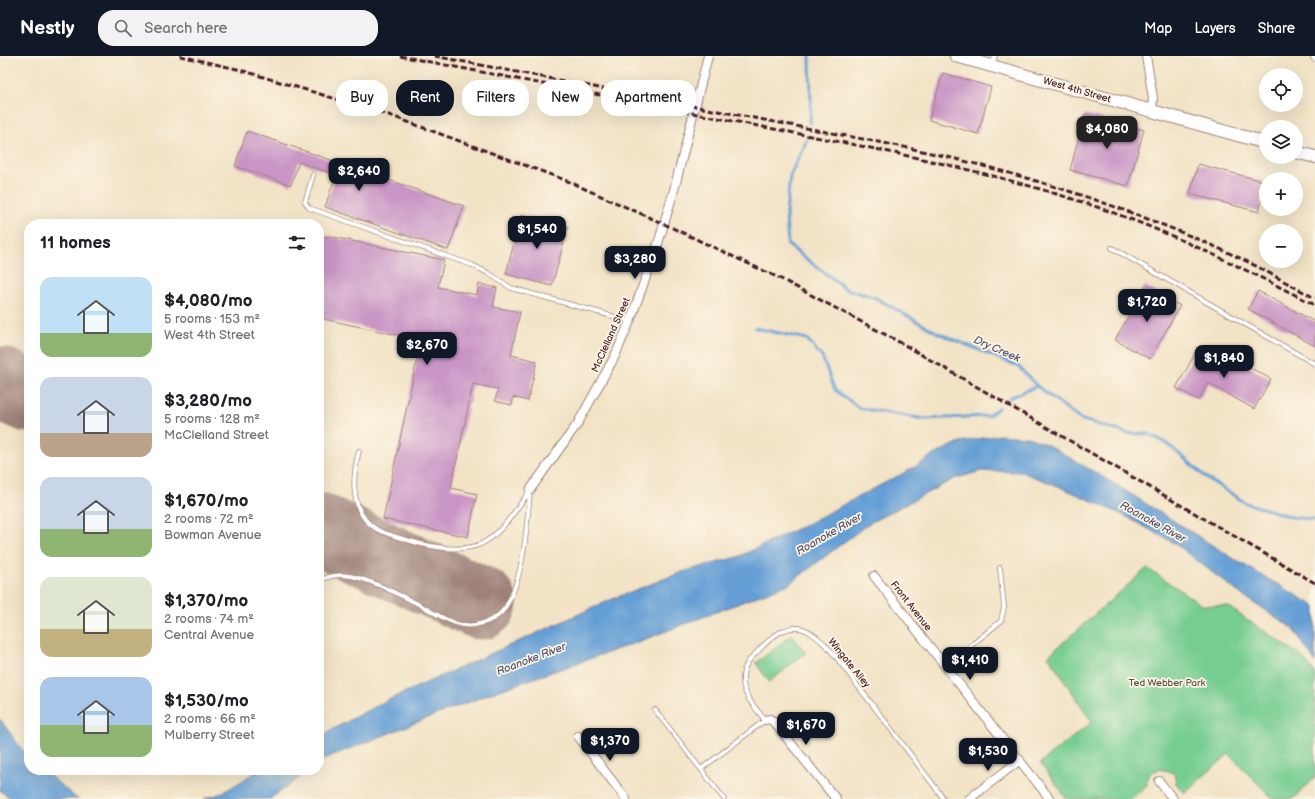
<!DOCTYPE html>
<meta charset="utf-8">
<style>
body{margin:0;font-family:"Balsamiq Sans",sans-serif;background:#f2f2f2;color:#202124;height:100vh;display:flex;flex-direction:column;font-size:15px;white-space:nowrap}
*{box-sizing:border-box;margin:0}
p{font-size:13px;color:#757577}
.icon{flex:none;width:22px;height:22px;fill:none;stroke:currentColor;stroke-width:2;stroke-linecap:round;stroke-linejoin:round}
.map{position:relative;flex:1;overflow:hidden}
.drawer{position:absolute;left:24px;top:163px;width:300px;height:556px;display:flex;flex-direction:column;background:#fff;border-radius:16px;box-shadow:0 4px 16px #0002}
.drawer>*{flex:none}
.top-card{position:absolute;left:336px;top:24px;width:380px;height:36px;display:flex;gap:8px}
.tools{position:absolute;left:1259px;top:12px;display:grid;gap:8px}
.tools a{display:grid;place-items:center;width:44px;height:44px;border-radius:50%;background:#fff;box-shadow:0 4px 16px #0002;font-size:20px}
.price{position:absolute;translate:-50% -34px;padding:0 9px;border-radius:8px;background:#111827;color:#fff;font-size:13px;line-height:26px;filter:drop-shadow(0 1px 2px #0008)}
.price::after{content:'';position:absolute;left:50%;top:24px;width:12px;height:9px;margin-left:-6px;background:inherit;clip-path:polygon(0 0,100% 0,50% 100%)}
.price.selected{background:#222;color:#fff}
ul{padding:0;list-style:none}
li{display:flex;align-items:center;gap:12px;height:100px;padding:0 16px}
li span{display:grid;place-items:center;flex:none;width:112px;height:80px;border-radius:12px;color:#555}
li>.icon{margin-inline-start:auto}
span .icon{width:48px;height:48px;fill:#fffc;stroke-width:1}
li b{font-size:17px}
h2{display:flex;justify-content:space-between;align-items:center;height:48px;padding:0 16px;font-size:17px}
.tag{padding:0 14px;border-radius:16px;background:#fff;box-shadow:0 4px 16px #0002;font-size:14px;line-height:36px}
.tag.selected{background:#111827;color:#fff}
header{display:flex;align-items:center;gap:24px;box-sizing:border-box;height:56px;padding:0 20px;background:#111827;color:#fff}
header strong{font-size:19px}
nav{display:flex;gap:22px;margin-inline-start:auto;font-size:14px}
.search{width:280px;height:36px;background:#f2f2f2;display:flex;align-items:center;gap:10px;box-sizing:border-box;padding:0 14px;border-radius:16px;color:#757577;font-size:15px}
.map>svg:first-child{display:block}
.green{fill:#76cd91;stroke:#60765e}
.water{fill:#659fd5;stroke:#585f80}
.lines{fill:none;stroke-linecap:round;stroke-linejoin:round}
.stream{stroke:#659fd5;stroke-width:3}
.runway{stroke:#9e8178;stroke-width:73}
.building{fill:#c995c6}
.service-casing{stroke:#9e8178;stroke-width:5.5}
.minor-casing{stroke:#9e8178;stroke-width:10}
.secondary-casing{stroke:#9e8178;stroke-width:14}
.service{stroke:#fff;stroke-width:4}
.minor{stroke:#fff;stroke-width:8}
.secondary{stroke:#fff;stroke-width:12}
.rail{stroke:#4a1f2b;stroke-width:3;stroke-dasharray:6 3;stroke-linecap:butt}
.labels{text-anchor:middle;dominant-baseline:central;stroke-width:3.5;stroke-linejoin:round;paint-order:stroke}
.street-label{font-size:10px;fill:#4a1f2b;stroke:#fcf5e5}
.park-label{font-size:10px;fill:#57534a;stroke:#fcf5e5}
.water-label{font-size:11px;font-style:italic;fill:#55526f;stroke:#fcf5e5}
</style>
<header>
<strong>Nestly</strong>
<div class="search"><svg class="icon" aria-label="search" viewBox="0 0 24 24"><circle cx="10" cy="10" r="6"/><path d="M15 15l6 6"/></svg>Search here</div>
<nav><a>Map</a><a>Layers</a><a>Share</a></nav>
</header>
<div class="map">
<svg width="1315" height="743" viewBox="0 0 1315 743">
<rect width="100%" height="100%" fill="#fcf5e5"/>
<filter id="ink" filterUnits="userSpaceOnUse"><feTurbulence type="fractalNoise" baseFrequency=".025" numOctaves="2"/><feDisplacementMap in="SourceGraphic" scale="8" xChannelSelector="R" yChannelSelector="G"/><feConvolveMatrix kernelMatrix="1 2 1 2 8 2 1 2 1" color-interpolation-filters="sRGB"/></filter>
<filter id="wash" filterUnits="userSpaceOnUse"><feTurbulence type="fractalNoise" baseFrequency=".012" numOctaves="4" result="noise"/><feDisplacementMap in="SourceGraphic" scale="16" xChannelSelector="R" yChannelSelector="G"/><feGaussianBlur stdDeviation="0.9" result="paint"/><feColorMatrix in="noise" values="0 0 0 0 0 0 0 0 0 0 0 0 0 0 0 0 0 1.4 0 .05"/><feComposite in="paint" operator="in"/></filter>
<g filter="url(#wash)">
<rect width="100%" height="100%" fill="#f2e3c6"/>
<path class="green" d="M 1147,512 L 1202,549 L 1227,550 L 1300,599 L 1315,617 L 1315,722 L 1293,743 L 1273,743 L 1229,698 L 1184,737 L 1176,727 L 1174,717 C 1162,711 1145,712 1147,729 L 1131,743 L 1067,743 L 1040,707 L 1092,666 L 1048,600 Z
M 792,579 L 806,597 L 769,626 L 756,607 Z"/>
<path class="water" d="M 1000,379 L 1028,381 L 1050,390 L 1118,430 L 1239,506 L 1315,550 L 1315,606 L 1293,572 L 1247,543 L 1174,487 L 1123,459 L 1058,430 L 1021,416 L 981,415 L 954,423 L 868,468 L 789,528 L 638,586 L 497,635 L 326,702 L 319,708 L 319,681 L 379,648 L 617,541 L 682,516 L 738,501 L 799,472 L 915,411 L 933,399 L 960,386 Z
M 0,663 L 20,691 L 29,700 L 29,714 L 43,714 L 76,742 L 79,743 L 12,743 L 0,735 Z
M 259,714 L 310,714 L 270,743 L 204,743 L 222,737 Z"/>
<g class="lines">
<path class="stream" d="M 810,0 L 811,52 L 810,68
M 807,83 L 790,120 L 786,158 L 788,189 L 846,233 L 876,242 L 938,277 L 1018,310 L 1037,330 L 1080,363 L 1126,377 L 1149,378 L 1169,389 L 1208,423 L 1246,447 L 1292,461 L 1315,464
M 755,272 L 807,283 L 822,301 L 835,334 L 859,352 L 924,363 L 988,360 L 998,352
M 1009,342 L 1037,330"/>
<path class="runway" d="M 0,327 L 29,340
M 319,473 L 481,547"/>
</g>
<g id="blocks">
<path class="building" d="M 943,17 L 991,31 L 978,78 L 929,64 Z
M 1085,58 L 1144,74 L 1128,130 L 1070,114 Z
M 247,75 L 464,150 L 448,194 L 325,151 L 336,119 L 299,106 L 291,129 L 235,110 Z
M 1198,108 L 1266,126 L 1259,156 L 1190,138 Z
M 521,159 L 568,171 L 552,230 L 506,218 Z
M 319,179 L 327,181 L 328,180 L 444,204 L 438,231 L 477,239 L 479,228 L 497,232 L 493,251 L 520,256 L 511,299 L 537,305 L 528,345 L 513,341 L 512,349 L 495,345 L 498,333 L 473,328 L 451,432 L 477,438 L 468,481 L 383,463 L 421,284 L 319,262 Z
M 1145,230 L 1180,250 L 1150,303 L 1115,284 Z
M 1258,235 L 1315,266 L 1315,290 L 1248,253 Z
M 1196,296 L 1217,308 L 1223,297 L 1271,323 L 1254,353 L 1208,327 L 1199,344 L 1176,332 Z"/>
</g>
</g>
<g filter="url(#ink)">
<use href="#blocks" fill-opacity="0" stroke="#9e8178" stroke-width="1"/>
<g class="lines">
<defs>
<path id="service" d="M 992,10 L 995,0
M 313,119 L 305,146 L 309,152 L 472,209 L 488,217 L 511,232 L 630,265
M 1112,192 L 1315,308
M 359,395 C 352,421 349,458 378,474 C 391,480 407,484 421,488 C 440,492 462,496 481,488 C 502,478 516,453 530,435
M 319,525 C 340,513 362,522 383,531 C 395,537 407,542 418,548 C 432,555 446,566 462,569 C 477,571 496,565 505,552 C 524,522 527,470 530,434
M 946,610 L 1001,565 L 1004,551 L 1000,512
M 655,654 L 724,743
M 701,713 L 765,664 C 755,651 742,639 743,622 C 743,609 751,602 759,594 C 772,580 791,563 811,577 C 831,590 847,616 861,634 C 889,670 917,707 944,743"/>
<path id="minor" d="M 1146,0 L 1153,42 L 1152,55
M 1315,0 L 1315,1
M 530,434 L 578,367 L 615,300 L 630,265 L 658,188 L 674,134 L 708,0
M 874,520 L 1050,743
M 765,664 L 770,663 L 773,665 L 836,743
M 578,680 L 626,743
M 1159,725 L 1173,743
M 969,743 L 1020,704"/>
<path id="secondary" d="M 956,0 L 1266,87
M 1296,96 L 1315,101"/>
</defs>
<use href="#service" class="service-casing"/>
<use href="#minor" class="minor-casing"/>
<use href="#secondary" class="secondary-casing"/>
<use href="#service" class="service"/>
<use href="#minor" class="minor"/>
<use href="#secondary" class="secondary"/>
<path class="rail" d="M 180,0 L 237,13 L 389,59 L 565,124 L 664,168 L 781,223 L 903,288 L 1315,527
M 400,0 C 516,23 632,45 748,68 C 862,90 977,111 1088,148 C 1167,174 1241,211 1315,249
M 434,0 L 904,91 C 1020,116 1132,152 1240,202 C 1265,214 1290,229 1315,242"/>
</g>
</g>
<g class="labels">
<g class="street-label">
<text transform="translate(1077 34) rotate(16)">West 4th Street</text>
<text transform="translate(611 279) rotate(-66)">McClelland Street</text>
<text transform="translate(911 550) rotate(52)">Front Avenue</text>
<text transform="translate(849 607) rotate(51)">Wingate Alley</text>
</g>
<g class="park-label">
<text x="1167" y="627">Ted Webber Park</text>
</g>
<g class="water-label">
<text transform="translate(997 293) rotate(24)">Dry Creek</text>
<text transform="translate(1153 466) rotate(29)">Roanoke River</text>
<text transform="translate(829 478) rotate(-30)">Roanoke River</text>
<text transform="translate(531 603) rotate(-21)">Roanoke River</text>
</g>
</g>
</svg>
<div class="tools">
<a><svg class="icon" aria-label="locate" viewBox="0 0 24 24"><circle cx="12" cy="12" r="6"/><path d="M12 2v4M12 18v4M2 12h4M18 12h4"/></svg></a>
<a><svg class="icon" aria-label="layers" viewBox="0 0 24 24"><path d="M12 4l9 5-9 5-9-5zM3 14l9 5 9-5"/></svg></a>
<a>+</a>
<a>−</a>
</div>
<b class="price selected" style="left:1107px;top:94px">$4,080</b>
<b class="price" style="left:359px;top:136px">$2,640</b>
<b class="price" style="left:537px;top:194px">$1,540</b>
<b class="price" style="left:635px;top:224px">$3,280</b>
<b class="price" style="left:1147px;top:267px">$1,720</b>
<b class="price" style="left:427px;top:310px">$2,670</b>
<b class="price" style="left:1224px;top:323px">$1,840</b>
<b class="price" style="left:970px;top:625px">$1,410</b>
<b class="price" style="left:806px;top:690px">$1,670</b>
<b class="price" style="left:610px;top:706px">$1,370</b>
<b class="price" style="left:988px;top:716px">$1,530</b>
<div class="top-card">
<a class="tag">Buy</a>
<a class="tag selected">Rent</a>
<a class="tag">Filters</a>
<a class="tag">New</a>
<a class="tag">Apartment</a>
</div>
<section class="drawer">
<h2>11 homes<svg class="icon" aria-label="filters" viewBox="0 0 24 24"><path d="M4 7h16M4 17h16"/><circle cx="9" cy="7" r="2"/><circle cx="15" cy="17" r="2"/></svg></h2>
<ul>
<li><span style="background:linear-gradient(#bfe0f5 70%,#8fb573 0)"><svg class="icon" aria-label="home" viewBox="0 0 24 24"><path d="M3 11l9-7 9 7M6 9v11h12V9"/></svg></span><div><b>$4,080/mo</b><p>5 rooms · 153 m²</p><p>West 4th Street</p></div></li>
<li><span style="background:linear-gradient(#c9d6e8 70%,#b9a48a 0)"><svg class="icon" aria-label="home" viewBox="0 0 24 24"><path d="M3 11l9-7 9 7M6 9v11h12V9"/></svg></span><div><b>$3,280/mo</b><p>5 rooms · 128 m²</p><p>McClelland Street</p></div></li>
<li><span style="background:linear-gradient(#c9d6e8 65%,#8fb573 0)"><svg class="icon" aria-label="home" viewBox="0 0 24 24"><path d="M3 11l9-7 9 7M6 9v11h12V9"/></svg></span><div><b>$1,670/mo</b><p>2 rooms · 72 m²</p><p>Bowman Avenue</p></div></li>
<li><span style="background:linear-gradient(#dfe7d0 65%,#c2b280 0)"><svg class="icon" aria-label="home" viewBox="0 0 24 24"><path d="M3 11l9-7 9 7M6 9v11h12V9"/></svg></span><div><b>$1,370/mo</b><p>2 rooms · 74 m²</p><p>Central Avenue</p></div></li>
<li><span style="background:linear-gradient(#a9c7e8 60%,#8fb573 0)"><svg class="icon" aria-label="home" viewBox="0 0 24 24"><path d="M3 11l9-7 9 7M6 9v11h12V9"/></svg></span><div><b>$1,530/mo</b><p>2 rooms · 66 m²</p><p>Mulberry Street</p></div></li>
</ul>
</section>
</div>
